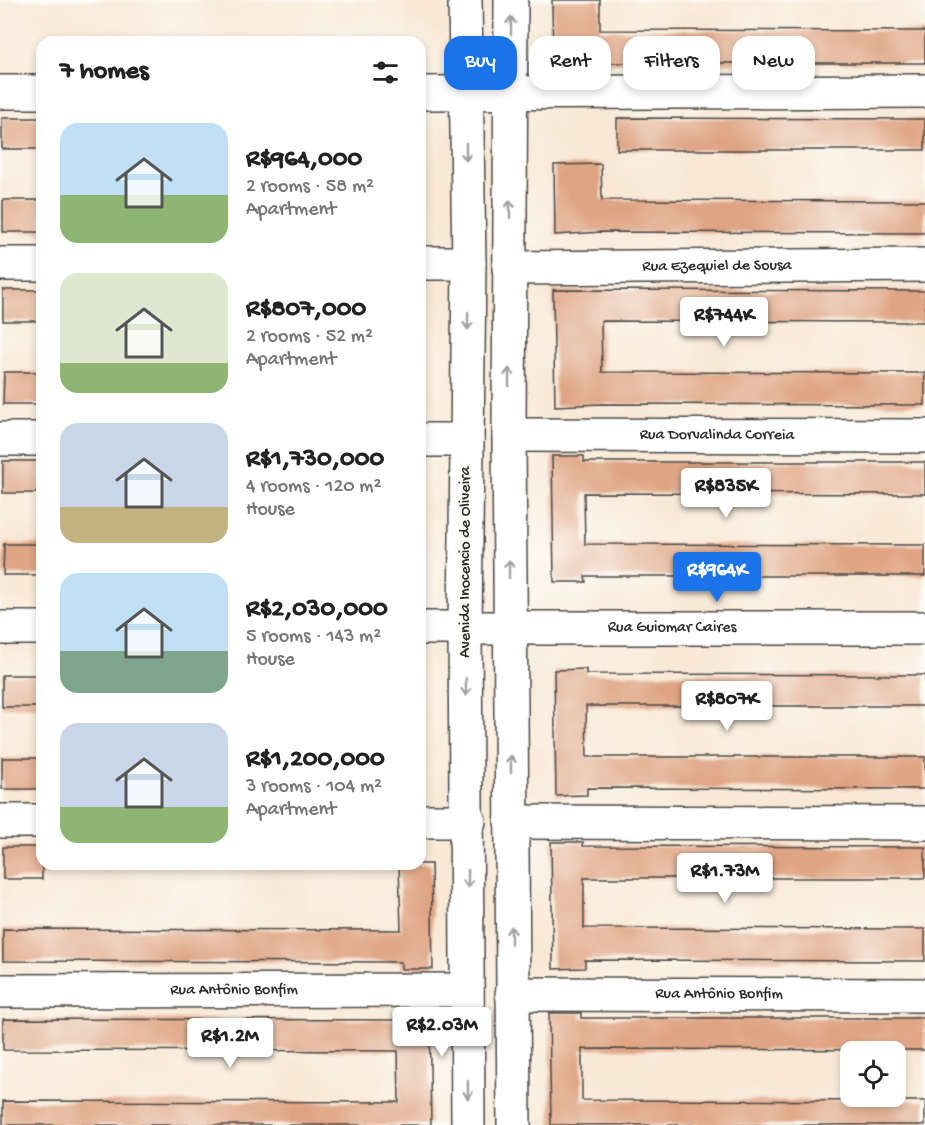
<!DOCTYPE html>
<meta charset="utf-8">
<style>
body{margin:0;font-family:"Gochi Hand",sans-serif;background:#f6f6f6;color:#222;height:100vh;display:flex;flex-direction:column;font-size:22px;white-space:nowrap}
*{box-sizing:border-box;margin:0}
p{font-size:20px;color:#767676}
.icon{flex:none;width:33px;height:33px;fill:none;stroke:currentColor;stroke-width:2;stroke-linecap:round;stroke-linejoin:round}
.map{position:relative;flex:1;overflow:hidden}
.sheet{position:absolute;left:36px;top:36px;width:390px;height:834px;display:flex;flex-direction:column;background:#fff;border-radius:18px;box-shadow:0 3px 9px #0003}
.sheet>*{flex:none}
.banner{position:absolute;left:444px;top:36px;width:390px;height:54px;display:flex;gap:12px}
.fabs{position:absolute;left:840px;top:1041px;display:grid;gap:12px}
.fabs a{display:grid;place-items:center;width:66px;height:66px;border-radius:12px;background:#fff;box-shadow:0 3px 9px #0003;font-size:30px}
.price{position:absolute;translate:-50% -51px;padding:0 14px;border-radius:6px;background:#fff;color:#222;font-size:20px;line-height:39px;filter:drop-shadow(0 2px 3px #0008)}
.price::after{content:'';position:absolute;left:50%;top:36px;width:18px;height:14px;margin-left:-9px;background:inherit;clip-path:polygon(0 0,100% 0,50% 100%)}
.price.on{background:#1a73e8;color:#fff}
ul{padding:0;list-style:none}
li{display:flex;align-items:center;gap:18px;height:150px;padding:0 24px}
li span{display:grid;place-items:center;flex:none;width:168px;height:120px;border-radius:18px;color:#555}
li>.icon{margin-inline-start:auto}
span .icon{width:72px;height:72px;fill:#fffc;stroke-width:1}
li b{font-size:26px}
h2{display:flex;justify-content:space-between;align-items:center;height:72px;padding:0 24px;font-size:26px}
.tag{padding:0 21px;border-radius:18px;background:#fff;box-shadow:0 3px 9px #0003;font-size:21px;line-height:54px}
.tag.on{background:#1a73e8;color:#fff}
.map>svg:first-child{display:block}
.building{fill:#dfa483}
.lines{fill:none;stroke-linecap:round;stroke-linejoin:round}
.minor-casing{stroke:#4a4744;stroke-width:36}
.minor{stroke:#fff;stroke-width:33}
.oneway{stroke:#a0a0a0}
.labels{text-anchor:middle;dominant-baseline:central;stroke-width:6;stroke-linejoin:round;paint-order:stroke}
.street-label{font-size:16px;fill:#2b2b2b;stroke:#fdfcf7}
</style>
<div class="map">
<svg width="925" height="1125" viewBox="0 0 925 1125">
<rect width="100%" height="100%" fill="#fdfcf7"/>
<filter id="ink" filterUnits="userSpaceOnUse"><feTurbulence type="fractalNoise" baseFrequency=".0167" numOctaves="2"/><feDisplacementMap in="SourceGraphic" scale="12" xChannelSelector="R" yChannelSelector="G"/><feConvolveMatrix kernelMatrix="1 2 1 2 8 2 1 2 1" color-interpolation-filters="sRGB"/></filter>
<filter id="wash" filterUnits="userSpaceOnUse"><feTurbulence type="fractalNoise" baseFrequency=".008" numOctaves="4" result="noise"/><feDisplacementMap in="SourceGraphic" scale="24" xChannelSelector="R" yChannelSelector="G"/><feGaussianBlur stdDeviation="1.35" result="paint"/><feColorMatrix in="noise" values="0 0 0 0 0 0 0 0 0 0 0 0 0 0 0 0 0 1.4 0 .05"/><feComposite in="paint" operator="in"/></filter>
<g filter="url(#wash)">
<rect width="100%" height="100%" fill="#f8e8d5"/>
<g id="blocks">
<path class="building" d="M 552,0 L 600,0 L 600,30 L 925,31 L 925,63 L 553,63 Z
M 2,118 L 42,118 L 42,149 L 2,149 Z
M 617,118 L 925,119 L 925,150 L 617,150 Z
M 601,164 L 602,200 L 925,201 L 925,233 L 602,232 L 555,235 L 554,165 Z
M 3,200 L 42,200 L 42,232 L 3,232 Z
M 3,290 L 42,290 L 42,321 L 3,321 Z
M 553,290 L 925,291 L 925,322 L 601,321 L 602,372 L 925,373 L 925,405 L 602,404 L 555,406 Z
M 4,372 L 42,372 L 42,404 L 3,404 Z
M 552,456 L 584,456 L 584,462 L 925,462 L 925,494 L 584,493 L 585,544 L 925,545 L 925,576 L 585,576 L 586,582 L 554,582 Z
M 3,461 L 42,461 L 42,493 L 3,493 Z
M 4,544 L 42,544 L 42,575 L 3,575 Z
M 586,669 L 586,674 L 925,675 L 925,706 L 586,706 L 587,757 L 925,757 L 925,789 L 587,788 L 587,795 L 556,796 L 554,670 Z
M 2,675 L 42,675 L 42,707 L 2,707 Z
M 2,758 L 42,758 L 42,789 L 2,789 Z
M 551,842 L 583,842 L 583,846 L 925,847 L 925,878 L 584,878 L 584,928 L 925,929 L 925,961 L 585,960 L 585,968 L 553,969 Z
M 3,847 L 42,847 L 42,879 L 3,879 Z
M 399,864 L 431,864 L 433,969 L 401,969 L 401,962 L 3,961 L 3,929 L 401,930 Z
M 429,1012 L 431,1125 L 3,1125 L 3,1101 L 399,1102 L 398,1051 L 3,1050 L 3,1019 L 398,1020 L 397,1013 Z
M 549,1013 L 581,1013 L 581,1018 L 925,1018 L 925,1050 L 582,1049 L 582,1100 L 925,1101 L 925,1125 L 551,1125 Z"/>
</g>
</g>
<g filter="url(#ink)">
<use href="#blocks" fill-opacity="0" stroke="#4a4744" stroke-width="1.5"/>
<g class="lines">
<defs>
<g id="minor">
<path d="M 465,0 L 469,263 L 465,628 L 468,1125"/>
<path d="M 511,0 L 509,435 L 514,1125"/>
<path d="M 0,92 L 42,92"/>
<path d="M 420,93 L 925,91"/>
<path d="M 420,263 L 469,263"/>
<path d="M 0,264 L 42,264"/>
<path id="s1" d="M 509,268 L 925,265"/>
<path id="s2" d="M 509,435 L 925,436"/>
<path d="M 0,439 L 42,439"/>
<path d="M 420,440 L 467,440"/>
<path d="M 0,628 L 42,628"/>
<path id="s3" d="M 420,628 L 925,628"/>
<path d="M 0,821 L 42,821"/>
<path d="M 420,821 L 469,821"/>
<path d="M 511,822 L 925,823"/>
<path id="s4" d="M 0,991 L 467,990"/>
<path id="s5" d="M 512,994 L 925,995"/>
</g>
</defs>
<use href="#minor" class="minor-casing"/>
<use href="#minor" class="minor"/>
</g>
<defs><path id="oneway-shaft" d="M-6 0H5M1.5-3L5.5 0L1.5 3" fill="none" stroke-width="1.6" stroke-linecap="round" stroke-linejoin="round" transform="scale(1.5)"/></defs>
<g class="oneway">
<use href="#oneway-shaft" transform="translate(511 25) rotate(-90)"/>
<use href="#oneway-shaft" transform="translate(466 152) rotate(89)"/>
<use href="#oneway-shaft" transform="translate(510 209) rotate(-90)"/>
<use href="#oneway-shaft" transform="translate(468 321) rotate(91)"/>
<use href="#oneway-shaft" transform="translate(509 377) rotate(-90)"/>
<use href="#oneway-shaft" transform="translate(509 569) rotate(-90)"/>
<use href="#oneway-shaft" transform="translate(466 687) rotate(89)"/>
<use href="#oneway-shaft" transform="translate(511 764) rotate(-90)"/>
<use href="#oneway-shaft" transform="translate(468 879) rotate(91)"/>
<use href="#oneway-shaft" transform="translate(511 935) rotate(-90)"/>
<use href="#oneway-shaft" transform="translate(468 1090) rotate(89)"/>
</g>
</g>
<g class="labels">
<g class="street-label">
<text stroke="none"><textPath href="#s1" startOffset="208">Rua Ezequiel de Sousa</textPath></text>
<text stroke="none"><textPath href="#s2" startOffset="208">Rua Dorvalinda Correia</textPath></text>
<text transform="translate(466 562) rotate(-90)">Avenida Inocencio de Oliveira</text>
<text stroke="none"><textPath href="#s3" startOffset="252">Rua Guiomar Caires</textPath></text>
<text stroke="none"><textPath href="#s4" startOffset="234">Rua Antônio Bonfim</textPath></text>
<text stroke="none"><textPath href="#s5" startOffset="207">Rua Antônio Bonfim</textPath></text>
</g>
</g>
</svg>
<div class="fabs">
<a><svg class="icon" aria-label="locate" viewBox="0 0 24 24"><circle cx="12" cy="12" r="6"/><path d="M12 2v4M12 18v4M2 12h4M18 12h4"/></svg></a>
</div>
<b class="price" style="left:724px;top:348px">R$744K</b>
<b class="price" style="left:726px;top:519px">R$835K</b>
<b class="price on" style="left:717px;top:603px">R$964K</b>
<b class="price" style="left:727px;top:732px">R$807K</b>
<b class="price" style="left:725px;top:904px">R$1.73M</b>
<b class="price" style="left:442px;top:1058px">R$2.03M</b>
<b class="price" style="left:230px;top:1069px">R$1.2M</b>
<div class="banner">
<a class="tag on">Buy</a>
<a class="tag">Rent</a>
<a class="tag">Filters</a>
<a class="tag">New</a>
</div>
<section class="sheet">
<h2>7 homes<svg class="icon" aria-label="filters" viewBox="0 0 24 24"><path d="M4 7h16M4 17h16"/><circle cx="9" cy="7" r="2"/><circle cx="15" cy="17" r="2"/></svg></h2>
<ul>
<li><span style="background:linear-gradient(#bfe0f5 60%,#8fb573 0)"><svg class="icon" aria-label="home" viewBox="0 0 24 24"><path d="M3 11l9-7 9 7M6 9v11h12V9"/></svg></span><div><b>R$964,000</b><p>2 rooms · 58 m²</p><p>Apartment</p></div></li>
<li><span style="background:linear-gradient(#dfe7d0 75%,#8fb573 0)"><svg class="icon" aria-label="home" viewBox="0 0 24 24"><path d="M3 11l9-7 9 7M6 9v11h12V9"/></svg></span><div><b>R$807,000</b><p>2 rooms · 52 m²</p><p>Apartment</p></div></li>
<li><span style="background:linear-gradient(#c9d6e8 70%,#c2b280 0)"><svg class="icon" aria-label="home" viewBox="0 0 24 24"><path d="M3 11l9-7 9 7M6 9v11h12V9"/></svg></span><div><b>R$1,730,000</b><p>4 rooms · 120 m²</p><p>House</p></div></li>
<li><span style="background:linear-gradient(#bfe0f5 65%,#7fa58c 0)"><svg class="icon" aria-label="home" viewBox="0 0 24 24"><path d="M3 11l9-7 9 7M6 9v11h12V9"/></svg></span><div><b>R$2,030,000</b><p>5 rooms · 143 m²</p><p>House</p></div></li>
<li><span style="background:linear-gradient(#c9d6e8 70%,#8fb573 0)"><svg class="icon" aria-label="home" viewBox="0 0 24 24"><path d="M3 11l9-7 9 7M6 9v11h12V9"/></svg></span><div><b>R$1,200,000</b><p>3 rooms · 104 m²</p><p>Apartment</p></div></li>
</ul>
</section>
</div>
